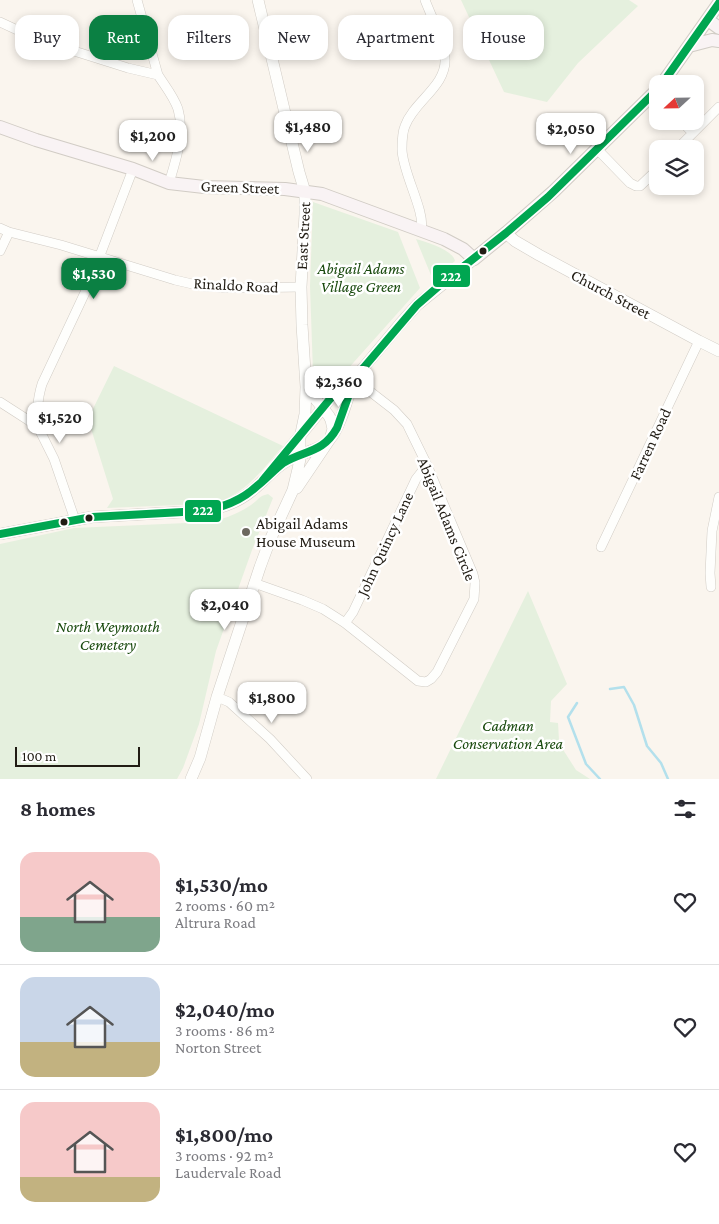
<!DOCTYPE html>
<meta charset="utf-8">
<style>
body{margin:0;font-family:"Crimson Pro",serif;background:#f7f7f7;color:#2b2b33;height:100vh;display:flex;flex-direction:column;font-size:19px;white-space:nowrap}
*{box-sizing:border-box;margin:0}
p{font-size:16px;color:#7c7c81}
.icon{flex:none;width:28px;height:28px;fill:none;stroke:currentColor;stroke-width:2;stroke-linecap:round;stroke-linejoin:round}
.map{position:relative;height:779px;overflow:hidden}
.side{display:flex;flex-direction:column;background:#fff;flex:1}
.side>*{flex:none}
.guide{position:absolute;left:15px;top:15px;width:690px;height:45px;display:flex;gap:10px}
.needle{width:32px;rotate:248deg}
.tools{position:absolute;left:649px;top:75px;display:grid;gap:10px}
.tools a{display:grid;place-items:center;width:55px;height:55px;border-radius:10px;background:#fff;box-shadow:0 2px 8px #0003;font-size:25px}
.scale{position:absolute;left:15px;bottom:12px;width:125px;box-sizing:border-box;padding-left:5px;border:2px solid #211c14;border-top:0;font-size:14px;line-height:18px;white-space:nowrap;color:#211c14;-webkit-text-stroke:4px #fff;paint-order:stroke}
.price{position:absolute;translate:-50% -42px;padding:0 11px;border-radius:10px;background:#fff;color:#222;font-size:16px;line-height:32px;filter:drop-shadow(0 1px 2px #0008)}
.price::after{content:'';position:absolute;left:50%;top:30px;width:15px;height:11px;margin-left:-8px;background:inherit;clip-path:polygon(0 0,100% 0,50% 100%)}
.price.current{background:#0b8043;color:#fff}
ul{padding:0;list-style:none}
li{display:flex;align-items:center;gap:15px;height:125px;padding:0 20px}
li+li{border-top:1px solid #e1e1e2}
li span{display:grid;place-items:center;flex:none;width:140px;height:100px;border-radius:15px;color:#555}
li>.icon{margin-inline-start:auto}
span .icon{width:60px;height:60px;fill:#fffc;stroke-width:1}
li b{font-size:21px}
h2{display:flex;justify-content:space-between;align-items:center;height:60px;padding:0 20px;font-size:21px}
.chip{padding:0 18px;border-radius:15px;background:#fff;box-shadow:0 2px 8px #0003;font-size:18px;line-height:45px}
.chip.current{background:#0b8043;color:#fff}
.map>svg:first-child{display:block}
.green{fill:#e5f0de}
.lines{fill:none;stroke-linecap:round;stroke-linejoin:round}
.stream{stroke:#b3e0ec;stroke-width:2.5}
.minor-casing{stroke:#d1ccc5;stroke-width:10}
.tertiary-casing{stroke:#d1ccc5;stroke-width:12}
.secondary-casing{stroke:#d1ccc5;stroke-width:14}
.minor{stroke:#fefefc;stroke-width:9}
.tertiary{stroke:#fefefc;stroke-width:11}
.secondary{stroke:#f9f3f4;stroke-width:12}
.bus-1-casing{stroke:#fff;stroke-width:11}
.bus-1{stroke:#00a651;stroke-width:8}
.bus-dot{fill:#211c14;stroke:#fff;stroke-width:2}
.poi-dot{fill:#6d6860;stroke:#fff;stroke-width:2}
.labels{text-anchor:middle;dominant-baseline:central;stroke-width:5;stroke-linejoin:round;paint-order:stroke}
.street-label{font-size:16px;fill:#211c14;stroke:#fff}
.park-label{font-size:16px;font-style:italic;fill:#18490d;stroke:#fff}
.poi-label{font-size:16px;fill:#211c14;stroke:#fff;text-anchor:start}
.line-badge{stroke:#fff;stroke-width:2}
.badge-label{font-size:14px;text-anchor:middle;font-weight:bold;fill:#fff}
</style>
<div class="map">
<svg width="719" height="779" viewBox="0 0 719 779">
<rect width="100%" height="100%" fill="#faf5ee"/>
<path class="green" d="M 461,0 L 629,0 L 638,6 L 578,63 L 547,102 L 504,92 Z
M 313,202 L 398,232 L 420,288 L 329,390 L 325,392 C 316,388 314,382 313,373 L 310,286 Z
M 416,239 C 428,243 452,249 455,261 L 433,280 Z
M 114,366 L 283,446 C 264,468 246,493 218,502 C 213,503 207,504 202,504 L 107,508 L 113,499 L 88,419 Z
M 268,494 L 273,498 L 252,550 L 216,651 L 199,724 L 183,768 L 177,779 L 0,779 L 0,544 L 74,528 L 209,522 C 224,519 238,514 251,505 C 260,499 257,497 268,494 Z
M 528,591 L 567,684 L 551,701 L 550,722 L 558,723 L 559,740 L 562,748 L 576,770 L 590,779 L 436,779 Z"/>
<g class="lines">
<path class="stream" d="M 610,689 L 624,687 L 634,705 L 647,746 L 661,763 L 668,779
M 577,703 L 568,717 L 586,764 L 600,779"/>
<defs>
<path id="minor" d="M 137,0 L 158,75
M 0,22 L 28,35 L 55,45 L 128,68 L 158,75 C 165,86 174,97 178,109 C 185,133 176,160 169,183
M 681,121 L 693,133
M 597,149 L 630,183 L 636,186 L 640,186 L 658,169
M 677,149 L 719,107
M 0,228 L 9,232 L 61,245 L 175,280 L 201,286 L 230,288 L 301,287
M 421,230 C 426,212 402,172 402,149 C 402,141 402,133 405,126 C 414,101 447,86 445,58 C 444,41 431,16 425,0
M 0,251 L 9,232
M 0,402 L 28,420 L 39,429 L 54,459 L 75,520
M 39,429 C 37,410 37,401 42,384 L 89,284 L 133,169
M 601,547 L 699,341
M 254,583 L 302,600 L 323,609 L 345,623 L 418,681 L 426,682 L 431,679 L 437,672 L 474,599 L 475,583 L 473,574 L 427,465 L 407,424 L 394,410 L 354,379
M 711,587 L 710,573 L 712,531 L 719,497
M 345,623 L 353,612 L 416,479 L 427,465
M 217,697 L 229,702 L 270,739 L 307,779"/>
<path id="tertiary" d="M 506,233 L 515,241 L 539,255 L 699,341 L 719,351
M 276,465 L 330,399 L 338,390 L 354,379 L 400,324 L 417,305 L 474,259
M 297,488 L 330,439 L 333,429 L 331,420 L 329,416 L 306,387
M 0,534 L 92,517 L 201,511 C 221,509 239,502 254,489 C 266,479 275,467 289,460 C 302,452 320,451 330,439 C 341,426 348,396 354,379
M 191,779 L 200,758 L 217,697 L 260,567 L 270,540 L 293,490 L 298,469 L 300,459 L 300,438 L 305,414 L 306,387 L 302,325 L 301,287 L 305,214 L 305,192 L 299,172 L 258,0"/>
<path id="secondary" d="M 708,20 L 719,28
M 689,46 L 712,40 L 719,41
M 662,84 L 719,3
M 0,127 L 36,140 L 133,169 L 169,183 L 204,187 L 285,189 L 322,194 L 444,239 L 463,249 L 474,259 L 506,233 L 554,191 L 658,89"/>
</defs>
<use href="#minor" class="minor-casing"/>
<use href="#tertiary" class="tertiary-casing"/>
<use href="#secondary" class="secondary-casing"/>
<use href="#minor" class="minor"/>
<use href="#tertiary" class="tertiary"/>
<use href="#secondary" class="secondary"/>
<defs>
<path id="bus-1" d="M 662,84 L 719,3
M 263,480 L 330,399 L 338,390 L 354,379 L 417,305 L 440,285 L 506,233 L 548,197 L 658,89
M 0,534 L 92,517 L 201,511 C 222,508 241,501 257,486 C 266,479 274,470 283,463 C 305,450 323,453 337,428 L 352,386"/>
</defs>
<use href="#bus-1" class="bus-1-casing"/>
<use href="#bus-1" class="bus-1"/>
</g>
<g class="bus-dot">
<circle cx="483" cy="251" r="4.5"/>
<circle cx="89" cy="518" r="4.5"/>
<circle cx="64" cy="522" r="4.5"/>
</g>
<circle class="poi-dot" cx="246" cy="532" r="5"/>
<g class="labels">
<g class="street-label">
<text transform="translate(240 187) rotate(2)">Green Street</text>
<text transform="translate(303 236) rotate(-87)">East Street</text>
<text transform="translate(236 285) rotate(3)">Rinaldo Road</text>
<text transform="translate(611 294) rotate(28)">Church Street</text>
<text transform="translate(650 444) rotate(-65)">Farren Road</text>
<text transform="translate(447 519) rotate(68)">Abigail Adams Circle</text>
<text transform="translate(385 544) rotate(-65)">John Quincy Lane</text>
</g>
<g class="park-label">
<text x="361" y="268">Abigail Adams<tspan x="361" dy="18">Village Green</tspan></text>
<text x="108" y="626">North Weymouth<tspan x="108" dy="18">Cemetery</tspan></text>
<text x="508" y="725">Cadman<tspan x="508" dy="18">Conservation Area</tspan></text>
</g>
<g class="poi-label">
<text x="256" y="523">Abigail Adams<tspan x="256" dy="18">House Museum</tspan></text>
</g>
</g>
<g class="line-badge">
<rect x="432" y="264" width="39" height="24" rx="5" fill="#00a651"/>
<rect x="184" y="499" width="38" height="24" rx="5" fill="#00a651"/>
</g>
<g class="badge-label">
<text x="451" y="281">222</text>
<text x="203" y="515">222</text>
</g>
</svg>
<div class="tools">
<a><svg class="needle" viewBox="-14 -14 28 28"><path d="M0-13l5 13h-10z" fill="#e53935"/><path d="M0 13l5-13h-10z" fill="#7c7c81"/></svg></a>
<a><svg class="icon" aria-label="layers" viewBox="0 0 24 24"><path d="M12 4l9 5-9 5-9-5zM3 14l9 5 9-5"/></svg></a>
</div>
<div class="scale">100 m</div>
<b class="price" style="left:308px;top:153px">$1,480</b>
<b class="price" style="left:571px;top:155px">$2,050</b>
<b class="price" style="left:153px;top:162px">$1,200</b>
<b class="price current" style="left:94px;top:300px">$1,530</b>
<b class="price" style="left:339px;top:408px">$2,360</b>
<b class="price" style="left:60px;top:444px">$1,520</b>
<b class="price" style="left:225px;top:631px">$2,040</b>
<b class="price" style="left:272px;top:724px">$1,800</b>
<div class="guide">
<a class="chip">Buy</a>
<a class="chip current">Rent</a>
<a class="chip">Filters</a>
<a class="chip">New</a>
<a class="chip">Apartment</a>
<a class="chip">House</a>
</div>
</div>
<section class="side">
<h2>8 homes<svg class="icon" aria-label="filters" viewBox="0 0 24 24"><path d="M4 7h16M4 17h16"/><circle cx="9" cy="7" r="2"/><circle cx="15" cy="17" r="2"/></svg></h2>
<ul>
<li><span style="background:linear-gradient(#f6c9c9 65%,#7fa58c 0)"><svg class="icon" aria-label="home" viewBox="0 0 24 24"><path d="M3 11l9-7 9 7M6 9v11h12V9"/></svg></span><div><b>$1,530/mo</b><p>2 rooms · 60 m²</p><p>Altrura Road</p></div><svg class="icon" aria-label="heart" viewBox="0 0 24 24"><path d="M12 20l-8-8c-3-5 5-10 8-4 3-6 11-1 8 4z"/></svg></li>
<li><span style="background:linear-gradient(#c9d6e8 65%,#c2b280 0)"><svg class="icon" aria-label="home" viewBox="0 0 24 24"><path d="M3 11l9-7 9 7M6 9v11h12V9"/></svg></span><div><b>$2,040/mo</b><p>3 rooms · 86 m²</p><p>Norton Street</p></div><svg class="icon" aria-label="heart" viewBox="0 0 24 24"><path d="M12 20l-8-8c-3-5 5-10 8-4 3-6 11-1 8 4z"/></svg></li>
<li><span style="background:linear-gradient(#f6c9c9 75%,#c2b280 0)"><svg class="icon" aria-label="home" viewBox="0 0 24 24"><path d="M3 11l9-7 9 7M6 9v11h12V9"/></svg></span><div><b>$1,800/mo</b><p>3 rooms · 92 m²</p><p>Laudervale Road</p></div><svg class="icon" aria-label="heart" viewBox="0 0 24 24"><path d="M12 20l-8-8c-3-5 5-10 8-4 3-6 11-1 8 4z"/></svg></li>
</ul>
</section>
